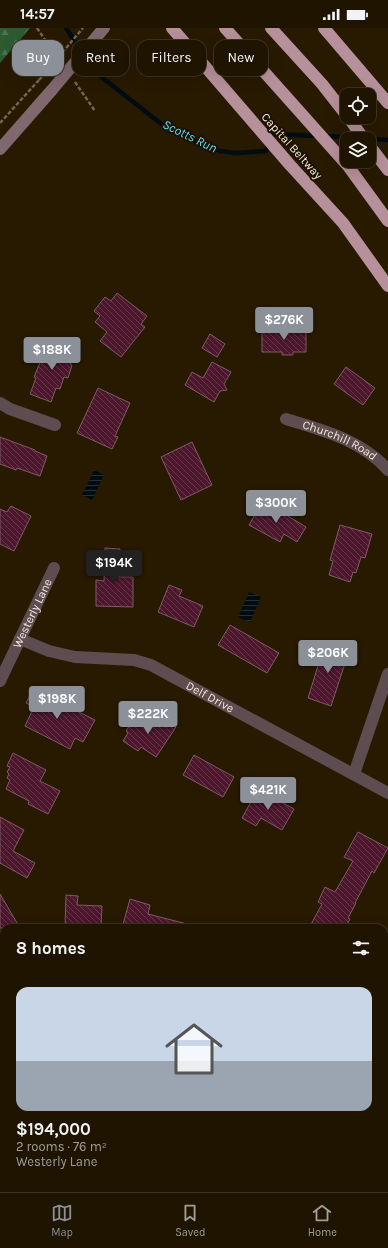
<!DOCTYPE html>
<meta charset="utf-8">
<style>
body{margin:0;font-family:Karla,sans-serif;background:#261d0a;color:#f1f3f6;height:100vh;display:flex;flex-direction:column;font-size:15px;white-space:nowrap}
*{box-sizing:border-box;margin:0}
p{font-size:13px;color:#a19e99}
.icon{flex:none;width:22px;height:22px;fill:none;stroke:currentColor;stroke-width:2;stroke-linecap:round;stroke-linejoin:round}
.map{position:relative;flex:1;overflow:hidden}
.sheet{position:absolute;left:0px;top:896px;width:388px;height:268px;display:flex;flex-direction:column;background:#1e1400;border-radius:12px 12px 0 0;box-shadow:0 4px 16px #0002,0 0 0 1px #3c3322}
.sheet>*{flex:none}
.guide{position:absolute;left:12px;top:12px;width:364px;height:36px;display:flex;gap:8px}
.tools{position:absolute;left:340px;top:60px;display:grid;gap:8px}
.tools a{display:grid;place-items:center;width:36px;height:36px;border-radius:8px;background:#1e1400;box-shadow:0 4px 16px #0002,0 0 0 1px #3c3322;font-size:20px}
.price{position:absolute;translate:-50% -34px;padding:0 9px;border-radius:4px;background:#8c9099;color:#fff;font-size:13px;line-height:26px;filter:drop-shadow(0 1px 2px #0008)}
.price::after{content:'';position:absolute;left:50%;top:24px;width:12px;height:9px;margin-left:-6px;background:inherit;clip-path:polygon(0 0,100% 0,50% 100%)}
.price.on{background:#222;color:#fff}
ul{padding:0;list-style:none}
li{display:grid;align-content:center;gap:8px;height:212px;padding:0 16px}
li+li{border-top:1px solid #3c3322}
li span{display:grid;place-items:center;height:124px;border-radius:12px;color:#555}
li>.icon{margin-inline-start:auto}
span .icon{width:72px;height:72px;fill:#fffc;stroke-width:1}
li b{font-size:17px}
h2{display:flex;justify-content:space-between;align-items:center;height:48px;padding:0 16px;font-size:17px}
.pill{padding:0 14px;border-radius:12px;background:#1e1400;box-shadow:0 4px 16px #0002,0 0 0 1px #3c3322;font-size:14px;line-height:36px}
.pill.on{background:#8c9099;color:#fff}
.status{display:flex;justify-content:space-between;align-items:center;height:28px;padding:0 20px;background:#1e1400;direction:ltr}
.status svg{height:11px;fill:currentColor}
.tabs{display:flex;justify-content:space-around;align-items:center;height:56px;border-top:1px solid #3c3322;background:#1e1400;font-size:11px;color:#a19e99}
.tabs a{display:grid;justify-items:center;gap:2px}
.tabs .on{color:#8c9099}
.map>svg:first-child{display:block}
.forest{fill:url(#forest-firs)}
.water{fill:url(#water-rules)}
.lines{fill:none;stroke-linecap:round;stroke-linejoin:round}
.stream{stroke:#000c12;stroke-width:4.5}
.building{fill:url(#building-back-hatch);stroke:#7e5b66}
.path{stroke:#736650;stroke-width:2.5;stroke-dasharray:4 2;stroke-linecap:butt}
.minor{stroke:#5d4d51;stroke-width:12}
.secondary{stroke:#81686f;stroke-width:12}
.motorway{stroke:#b6909a;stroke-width:12}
.path-bridge{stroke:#736650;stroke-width:2.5;stroke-dasharray:4 2;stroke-linecap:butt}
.secondary-bridge{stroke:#81686f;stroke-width:12}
.labels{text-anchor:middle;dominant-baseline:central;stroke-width:4;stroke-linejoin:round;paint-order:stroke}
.street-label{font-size:12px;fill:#f2e8d7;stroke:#1d1200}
.water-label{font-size:13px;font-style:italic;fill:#61d9f9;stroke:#1d1200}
</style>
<div class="status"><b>14:57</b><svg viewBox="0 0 49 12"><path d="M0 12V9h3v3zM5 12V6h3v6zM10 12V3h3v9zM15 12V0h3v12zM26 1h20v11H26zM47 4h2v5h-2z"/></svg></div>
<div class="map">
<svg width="388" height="1164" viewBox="0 0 388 1164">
<defs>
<pattern id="forest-firs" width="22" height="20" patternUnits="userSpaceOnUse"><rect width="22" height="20" fill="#2c5b32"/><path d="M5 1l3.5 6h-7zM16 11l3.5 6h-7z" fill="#4b734f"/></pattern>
<pattern id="water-rules" width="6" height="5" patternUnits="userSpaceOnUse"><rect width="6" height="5" fill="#000c12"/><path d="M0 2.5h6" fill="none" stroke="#262f34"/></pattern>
<pattern id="building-back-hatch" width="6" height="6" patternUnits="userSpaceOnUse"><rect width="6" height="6" fill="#4c162c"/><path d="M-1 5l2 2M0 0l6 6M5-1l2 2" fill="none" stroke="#66384a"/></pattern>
</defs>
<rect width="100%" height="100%" fill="#281a00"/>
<path class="forest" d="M 0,0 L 30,0 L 0,35 Z"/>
<path class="water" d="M 94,442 L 104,447 L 92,472 L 82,467 Z
M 249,564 L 261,569 L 250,594 L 238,589 Z"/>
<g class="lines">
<path class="stream" d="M 66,0 L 95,44 L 164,98 L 200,116 L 220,123 L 236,125 L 266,123 L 272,106 L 318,108
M 325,108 L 388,112"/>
</g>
<path class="building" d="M 117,265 L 147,288 L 141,296 L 145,299 L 121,329 L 100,313 L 107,304 L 95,294 L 100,288 L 94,283 L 105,269 L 111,273 Z
M 262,301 L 306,301 L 306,324 L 293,324 L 293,327 L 282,327 L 282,324 L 262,324 Z
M 210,306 L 225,316 L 217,329 L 202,320 Z
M 49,313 L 75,323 L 70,336 L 72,337 L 68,350 L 64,349 L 60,361 L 56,360 L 51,374 L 30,366 L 36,350 L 34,349 Z
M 212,334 L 231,344 L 224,356 L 227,362 L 220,363 L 214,374 L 185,357 L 192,344 L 203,350 Z
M 346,339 L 375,360 L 363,377 L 334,356 Z
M 98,360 L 130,375 L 115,408 L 118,409 L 112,421 L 77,405 Z
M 0,409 L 35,422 L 35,423 L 47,428 L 40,448 L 17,440 L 16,442 L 0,436 Z
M 192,414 L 212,457 L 181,472 L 161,429 Z
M 263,473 L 306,499 L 297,514 L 284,506 L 280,514 L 249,497 Z
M 11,478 L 31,488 L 14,523 L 0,516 L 0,481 L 7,484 Z
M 340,497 L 372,506 L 365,530 L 361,529 L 356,545 L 353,544 L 350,554 L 329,547 L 333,533 L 330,532 Z
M 105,520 L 120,521 L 119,549 L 133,549 L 133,579 L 96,578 L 96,552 L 104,553 Z
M 169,557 L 182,562 L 179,568 L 203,578 L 194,599 L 158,584 Z
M 230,597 L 279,625 L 267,645 L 218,617 Z
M 325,615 L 349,623 L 331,678 L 308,670 Z
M 33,661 L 95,692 L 83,714 L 75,710 L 70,721 L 25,698 L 34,679 L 26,675 Z
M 138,685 L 157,698 L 162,690 L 176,699 L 156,729 L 141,719 L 138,723 L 123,713 L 128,705 L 126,703 Z
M 13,725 L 46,742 L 40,753 L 60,763 L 48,786 L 28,776 L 29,773 L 6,761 L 10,752 L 7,750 L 9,746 L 7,744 L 10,739 L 7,738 Z
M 194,727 L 234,749 L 223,769 L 183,747 Z
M 258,761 L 294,781 L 282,802 L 261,790 L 256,798 L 242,790 Z
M 0,789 L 24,802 L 13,823 L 35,835 L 27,850 L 0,835 Z
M 358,804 L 388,820 L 374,845 L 372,843 L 355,875 L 356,875 L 348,890 L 350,891 L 345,900 L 309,900 L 322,876 L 318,874 L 325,859 L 335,864 L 353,833 L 344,829 Z
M 0,866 L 20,900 L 0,900 Z
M 66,867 L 78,868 L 77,877 L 102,878 L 101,900 L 65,899 Z
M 130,871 L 150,877 L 148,886 L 187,896 L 187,900 L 122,900 Z"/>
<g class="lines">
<path class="path" d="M 37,0 L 60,34
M 75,54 L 95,83
M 0,95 L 39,52"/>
<g class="minor">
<path d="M 0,375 L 10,381 L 55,397"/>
<path id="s1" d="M 286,391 C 322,402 362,412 388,442"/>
<path id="s2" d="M 20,611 L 49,623 L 75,629 L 134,632 L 151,637 L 388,765"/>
<path id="s3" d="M 0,653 L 54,540"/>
<path d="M 354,746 L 388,646"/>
<path d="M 384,926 L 388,918"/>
<path d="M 0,983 L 4,980"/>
</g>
<path class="secondary" d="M 0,121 L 51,63"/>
<path class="motorway" d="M 172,0 L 290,137 L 343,195 L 388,258
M 225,0 L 348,138 L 388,193
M 271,0 L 322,56 L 347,88
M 324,0 L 388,75
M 348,89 L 364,111
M 369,117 L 388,142"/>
<path class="path-bridge" d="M 39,52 L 83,0"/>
<path class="secondary-bridge" d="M 51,63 L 104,0"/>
</g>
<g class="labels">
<g class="street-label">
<text transform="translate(292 118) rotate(48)">Capital Beltway</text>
<text stroke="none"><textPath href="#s1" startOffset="58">Churchill Road</textPath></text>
<text stroke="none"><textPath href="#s3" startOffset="75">Westerly Lane</textPath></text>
<text stroke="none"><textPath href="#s2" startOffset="202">Delf Drive</textPath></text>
</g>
<g class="water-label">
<text transform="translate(190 108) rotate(26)">Scotts Run</text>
</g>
</g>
</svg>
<div class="tools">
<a><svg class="icon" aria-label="locate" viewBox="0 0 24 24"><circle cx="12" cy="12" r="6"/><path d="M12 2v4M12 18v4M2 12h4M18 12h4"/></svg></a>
<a><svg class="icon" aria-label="layers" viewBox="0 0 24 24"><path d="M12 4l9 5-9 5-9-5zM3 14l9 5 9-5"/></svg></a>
</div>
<b class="price" style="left:284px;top:313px">$276K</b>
<b class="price" style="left:52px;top:343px">$188K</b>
<b class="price" style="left:276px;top:496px">$300K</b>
<b class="price on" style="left:114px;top:556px">$194K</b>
<b class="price" style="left:328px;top:646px">$206K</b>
<b class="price" style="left:57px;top:692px">$198K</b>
<b class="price" style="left:148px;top:707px">$222K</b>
<b class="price" style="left:268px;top:783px">$421K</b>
<div class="guide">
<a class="pill on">Buy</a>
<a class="pill">Rent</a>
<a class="pill">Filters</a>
<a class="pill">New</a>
</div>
<section class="sheet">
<h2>8 homes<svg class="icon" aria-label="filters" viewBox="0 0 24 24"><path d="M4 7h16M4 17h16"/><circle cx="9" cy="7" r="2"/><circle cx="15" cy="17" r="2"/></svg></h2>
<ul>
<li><span style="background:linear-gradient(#c9d6e8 60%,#9aa5b1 0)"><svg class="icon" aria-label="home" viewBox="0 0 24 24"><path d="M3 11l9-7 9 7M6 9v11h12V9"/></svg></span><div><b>$194,000</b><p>2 rooms · 76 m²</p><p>Westerly Lane</p></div></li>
</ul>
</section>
</div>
<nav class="tabs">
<a class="on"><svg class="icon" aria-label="map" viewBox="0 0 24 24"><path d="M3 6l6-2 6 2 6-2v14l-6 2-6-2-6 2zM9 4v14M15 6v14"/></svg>Map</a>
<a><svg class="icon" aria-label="saved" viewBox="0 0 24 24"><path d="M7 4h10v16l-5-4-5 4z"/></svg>Saved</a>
<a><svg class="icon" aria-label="home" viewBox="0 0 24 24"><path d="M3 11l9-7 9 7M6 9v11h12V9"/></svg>Home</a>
</nav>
